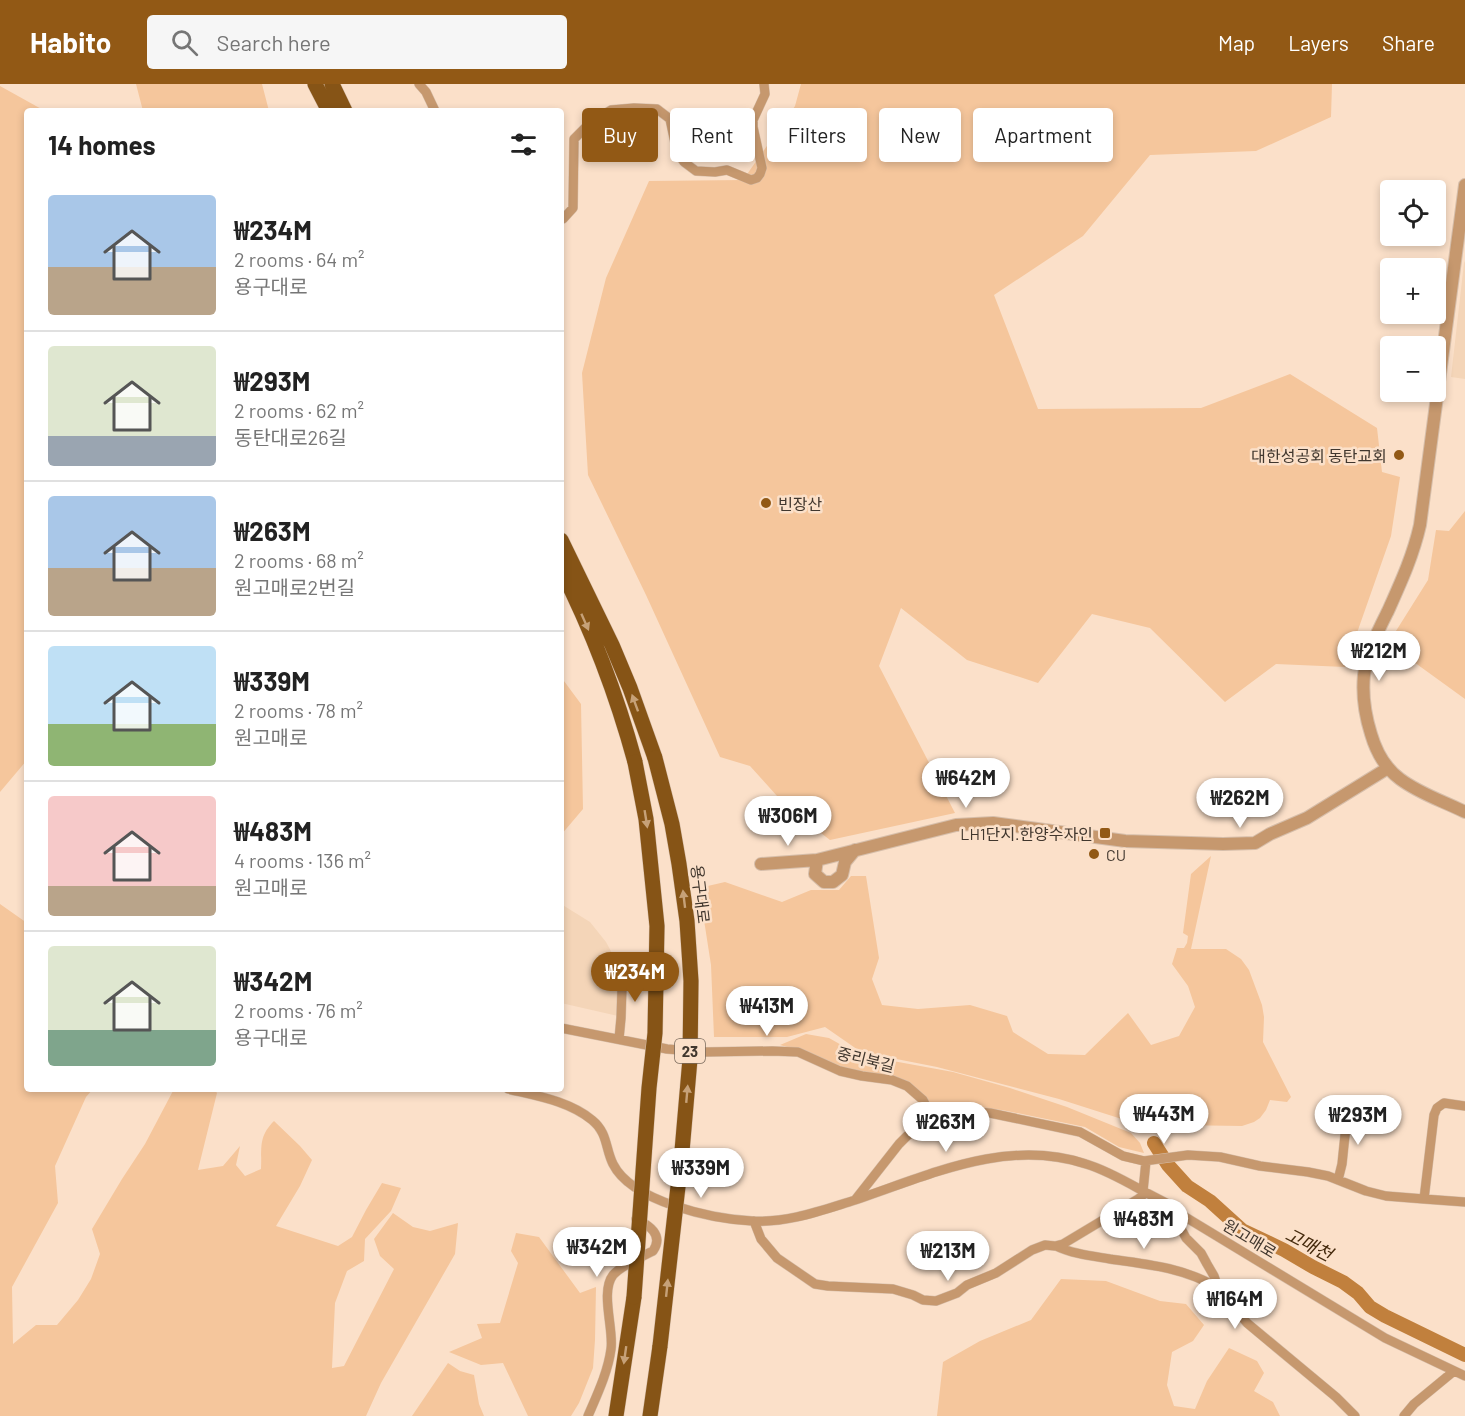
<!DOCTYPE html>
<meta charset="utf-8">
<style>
body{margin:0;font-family:Barlow,"Noto Sans KR",sans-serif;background:#f6f6f6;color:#222;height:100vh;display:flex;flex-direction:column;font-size:22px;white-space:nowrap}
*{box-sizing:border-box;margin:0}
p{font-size:20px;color:#767676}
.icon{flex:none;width:33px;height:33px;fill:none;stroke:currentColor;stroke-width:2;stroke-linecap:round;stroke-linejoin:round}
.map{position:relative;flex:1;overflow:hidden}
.panel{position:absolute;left:24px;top:24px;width:540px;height:984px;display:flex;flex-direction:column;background:#fff;border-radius:6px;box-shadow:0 3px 9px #0003}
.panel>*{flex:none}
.hud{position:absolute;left:582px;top:24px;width:570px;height:54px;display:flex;gap:12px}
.fabs{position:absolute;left:1380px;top:96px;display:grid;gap:12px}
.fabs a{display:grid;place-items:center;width:66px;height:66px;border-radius:6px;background:#fff;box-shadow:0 3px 9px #0003;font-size:30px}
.price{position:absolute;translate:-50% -51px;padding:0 14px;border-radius:21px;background:#fff;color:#222;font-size:20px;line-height:39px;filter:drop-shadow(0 2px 3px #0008)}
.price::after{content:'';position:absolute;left:50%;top:36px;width:18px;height:14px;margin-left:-9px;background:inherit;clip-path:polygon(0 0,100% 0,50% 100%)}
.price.on{background:#925915;color:#fff}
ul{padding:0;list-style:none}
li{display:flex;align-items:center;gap:18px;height:150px;padding:0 24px}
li+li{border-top:2px solid #e0e0e0}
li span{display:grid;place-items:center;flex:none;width:168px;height:120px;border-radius:6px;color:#555}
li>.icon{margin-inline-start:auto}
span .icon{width:72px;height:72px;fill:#fffc;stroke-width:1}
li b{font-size:26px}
h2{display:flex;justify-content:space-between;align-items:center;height:72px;padding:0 24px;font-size:26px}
.chip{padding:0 21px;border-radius:6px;background:#fff;box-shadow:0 3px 9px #0003;font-size:21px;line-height:54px}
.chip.on{background:#925915;color:#fff}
header{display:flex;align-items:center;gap:36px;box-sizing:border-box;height:84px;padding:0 30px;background:#925915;color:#fff}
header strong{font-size:28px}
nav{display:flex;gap:33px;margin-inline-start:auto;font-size:21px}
.search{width:420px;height:54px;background:#f6f6f6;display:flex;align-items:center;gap:15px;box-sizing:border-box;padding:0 21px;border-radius:6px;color:#767676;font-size:22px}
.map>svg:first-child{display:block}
.built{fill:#f4d5b8}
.green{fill:#f5c69c}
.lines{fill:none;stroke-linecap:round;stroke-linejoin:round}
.river{stroke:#c1803d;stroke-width:14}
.minor-casing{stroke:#d6beaa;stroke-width:10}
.tertiary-casing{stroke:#d6beaa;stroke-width:14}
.trunk-casing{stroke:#d6beaa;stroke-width:16}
.minor{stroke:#c6986e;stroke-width:9}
.tertiary{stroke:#c6986e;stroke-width:12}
.trunk{stroke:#865416;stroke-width:15}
.trunk-bridge-casing{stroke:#d6beaa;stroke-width:16;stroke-linecap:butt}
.trunk-bridge{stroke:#865416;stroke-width:15}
.oneway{fill:#c6a178}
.poi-dot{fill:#925915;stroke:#fbe0c9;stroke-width:2}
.labels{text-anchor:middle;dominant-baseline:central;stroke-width:5;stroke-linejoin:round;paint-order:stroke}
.shield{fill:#fbe0c9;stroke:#796a5c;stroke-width:1.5}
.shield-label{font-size:15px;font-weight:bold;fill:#41372e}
.poi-label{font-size:16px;fill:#41372e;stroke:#fbe0c9;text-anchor:end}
.street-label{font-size:16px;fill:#41372e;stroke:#fbe0c9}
.water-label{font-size:18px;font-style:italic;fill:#452a0d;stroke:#fbe0c9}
</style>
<header>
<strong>Habito</strong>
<div class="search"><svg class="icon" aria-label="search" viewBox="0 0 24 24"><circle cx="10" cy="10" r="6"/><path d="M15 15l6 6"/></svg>Search here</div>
<nav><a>Map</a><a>Layers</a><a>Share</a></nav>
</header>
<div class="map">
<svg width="1465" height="1332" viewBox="0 0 1465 1332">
<rect width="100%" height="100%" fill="#fbe0c9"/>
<path class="built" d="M 1465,177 L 1465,295 L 1451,293 L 1464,179 Z
M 561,820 L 590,838 L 606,858 L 627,897 L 618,932 L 561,919 Z"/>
<path class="green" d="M 136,0 L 262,0 L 269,27 L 143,27 Z
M 801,0 L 1332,0 L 1331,33 L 1256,67 L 1150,71 L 1083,152 L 994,211 L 1038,325 L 1201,324 L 1290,290 L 1377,344 L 1382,388 L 1400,393 L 1391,452 L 1345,583 L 1276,580 L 1225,618 L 1150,544 L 1092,530 L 1038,599 L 967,576 L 901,524 L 879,582 L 955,729 L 830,756 L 786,722 L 750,682 L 720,673 L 646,511 L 588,391 L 582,289 L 606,194 L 649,97 L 743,96 L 795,22 Z
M 0,2 L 45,27 L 27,27 L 27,676 L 0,708 Z
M 1465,427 L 1465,615 L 1407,573 L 1379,574 L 1428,496 L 1436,446 L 1449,447 Z
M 561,593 L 581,620 L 583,725 L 561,751 Z
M 1211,772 L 1191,865 L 1226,865 L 1241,875 L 1249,886 L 1262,921 L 1264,933 L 1263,958 L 1291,1013 L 1287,1018 L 1270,1016 L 1266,1026 L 1260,1034 L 1254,1038 L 1242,1042 L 1177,1041 L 1153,1045 L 1059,1015 L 937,983 L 861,968 L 825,943 L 787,953 L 714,953 L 711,881 L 699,804 L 725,798 L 782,818 L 811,806 L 839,806 L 851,792 L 866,792 L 879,874 L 872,895 L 882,921 L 918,925 L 970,921 L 1007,932 L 1013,948 L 1048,970 L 1085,971 L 1128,929 L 1151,961 L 1179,952 L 1195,923 L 1188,902 L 1172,880 L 1177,864 L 1184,864 L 1187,859 L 1188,852 L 1183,849 L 1191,790 Z
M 0,820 L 27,839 L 27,1005 L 93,1005 L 86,1013 L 55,1082 L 58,1119 L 12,1203 L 13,1260 L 36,1241 L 57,1241 L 78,1216 L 91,1195 L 100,1170 L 92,1145 L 122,1095 L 145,1060 L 174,1005 L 214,1005 L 217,1009 L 198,1086 L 223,1082 L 240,1062 L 236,1081 L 245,1092 L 261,1085 C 262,1064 258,1053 274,1037 L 300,1062 L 312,1076 L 300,1102 L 276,1142 L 338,1162 L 352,1153 L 366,1126 L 382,1099 L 401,1104 L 391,1127 L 365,1155 L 364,1177 L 347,1187 L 335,1219 L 332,1284 L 344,1282 L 394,1185 L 380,1172 L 374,1155 L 393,1129 L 413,1143 L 430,1147 L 458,1139 L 455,1170 L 381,1299 L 366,1332 L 0,1332 Z
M 806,950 L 829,954 L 852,967 L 871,973 L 953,988 L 1010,1004 L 1067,1023 L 1131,1049 L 1140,1059 L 1144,1069 L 1119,1063 L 1085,1043 L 1002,1026 L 977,1024 L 938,1029 L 928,1017 L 905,997 L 849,986 L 813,970 L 780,961 Z
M 516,1149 L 539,1153 L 580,1209 L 596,1203 L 595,1256 L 593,1284 L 579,1319 L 571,1332 L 528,1332 L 503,1279 L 481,1281 L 449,1268 L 482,1254 L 477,1240 L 500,1239 L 518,1179 L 511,1167 Z
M 1061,1195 L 1106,1197 L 1160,1217 L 1186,1220 L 1204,1241 L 1193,1257 L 1172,1268 L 1167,1301 L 1174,1322 L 1195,1325 L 1207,1297 L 1229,1264 L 1257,1277 L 1264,1289 L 1254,1307 L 1273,1318 L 1280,1332 L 937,1332 L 943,1278 L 980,1257 L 1031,1236 Z
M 448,1279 L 460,1287 L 474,1291 L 479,1320 L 484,1332 L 412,1332 Z"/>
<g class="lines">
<path class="river" d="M 1154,1059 L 1168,1081 L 1187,1102 L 1210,1117 L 1242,1146 L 1284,1166 L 1313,1183 L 1343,1198 L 1358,1209 L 1370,1223 L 1385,1232 L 1465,1271"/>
<defs>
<path id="minor" d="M 419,0 L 426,8 L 435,27
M 561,135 L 563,135 L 573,124 L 574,55 L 591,38 L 611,26 L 634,24 L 657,25 L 670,35 L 677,68 L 684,78 L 696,87 L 715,88 L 727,86 L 751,96 L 757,94 L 760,90 L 762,84 L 753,43 L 753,36 L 765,10 L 764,0
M 617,885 L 622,903 L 621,934 L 619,955
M 561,944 L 667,965 L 705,968 L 772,967 L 798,968 L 840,987 L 862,992 L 892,996 L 907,1002 L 923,1016 L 934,1037
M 508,1005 C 537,1012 569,1017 592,1036 C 608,1049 605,1064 613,1080 C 632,1118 713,1135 752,1137 C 786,1139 817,1128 849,1118 C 926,1093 1004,1053 1086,1080 C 1106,1086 1125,1097 1143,1107 L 1146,1077
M 1338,1096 L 1342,1080 L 1348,1022
M 1424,1115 L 1465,1118
M 855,1116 L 899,1060 L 907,1052 L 914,1047 L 934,1037 L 978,1028 L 990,1029 L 1080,1048 L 1123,1072 L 1144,1077 L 1188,1071 L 1220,1073 L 1260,1082 L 1308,1088 L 1328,1092 L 1366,1107 L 1386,1112 L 1424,1115 L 1434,1031 L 1437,1024 L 1444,1019 L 1465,1022
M 1169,1122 L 1186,1154 L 1201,1169 L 1207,1180 L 1214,1192 L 1218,1204 L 1247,1239 L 1336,1313 L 1355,1332
M 754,1137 L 761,1155 L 777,1174 L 815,1200 L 828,1202 L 893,1205 L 913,1211 L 923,1216 L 936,1217 L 957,1209 L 967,1201 L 996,1189 L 1032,1166 L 1045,1161 L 1055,1162 L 1063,1160 L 1138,1115 L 1142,1112 L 1143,1107 L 1168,1120 L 1182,1131 L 1385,1254 L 1465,1292
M 1056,1162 C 1073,1170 1092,1172 1110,1175 C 1147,1180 1185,1184 1218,1204
M 588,1332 C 597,1311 608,1288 611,1265 C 614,1245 600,1208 613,1191 C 622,1181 641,1173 653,1167 C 664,1151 649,1141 636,1135
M 1404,1332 L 1414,1320 L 1454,1287"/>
<path id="tertiary" d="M 1465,101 L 1420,441 C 1413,472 1401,498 1388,527 C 1378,547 1367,568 1364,591 C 1362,611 1365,631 1371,650 C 1376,667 1385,684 1400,695 C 1420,710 1443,717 1465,728
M 817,776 L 815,790 L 824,798 L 833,798 L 842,791 L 845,778 L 855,766
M 761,780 L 817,776 L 956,741 L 993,739 L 1125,757 L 1223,760 L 1255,759 L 1270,750 L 1307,734 L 1388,684"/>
<path id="trunk" d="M 315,0 L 329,27
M 332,0 L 345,27
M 561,456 L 612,561 L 630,604 L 655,674
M 561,485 C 592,546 617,612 635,678
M 616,1332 L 634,1213
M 650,1332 L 660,1262"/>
</defs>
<use href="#minor" class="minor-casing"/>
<use href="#tertiary" class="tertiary-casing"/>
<use href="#trunk" class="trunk-casing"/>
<use href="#minor" class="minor"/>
<use href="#tertiary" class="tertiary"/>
<use href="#trunk" class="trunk"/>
<defs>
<path id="trunk-bridge" d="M 655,674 L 672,740 L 679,780 L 687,837 L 691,897 L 690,975 L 682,1067 L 660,1262
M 634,1213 L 649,1004 L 655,949 L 657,842 L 646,735 L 635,678"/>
</defs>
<use href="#trunk-bridge" class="trunk-bridge-casing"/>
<use href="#trunk-bridge" class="trunk-bridge"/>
</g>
<defs><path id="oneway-solid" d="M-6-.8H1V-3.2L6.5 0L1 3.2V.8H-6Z" transform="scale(1.5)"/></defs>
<g class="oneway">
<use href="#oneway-solid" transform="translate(585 538) rotate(66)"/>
<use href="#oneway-solid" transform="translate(635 619) rotate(-110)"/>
<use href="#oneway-solid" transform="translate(646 735) rotate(81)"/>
<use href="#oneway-solid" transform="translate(684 815) rotate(-97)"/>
<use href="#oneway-solid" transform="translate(687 1010) rotate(-85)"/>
<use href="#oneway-solid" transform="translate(667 1204) rotate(-84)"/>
<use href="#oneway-solid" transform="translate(625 1271) rotate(98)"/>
</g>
<g class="poi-dot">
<circle cx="1399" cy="371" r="6"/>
<circle cx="766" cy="419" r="6"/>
<rect x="1099" y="743" width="12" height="12" rx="3"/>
<circle cx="1094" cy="770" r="6"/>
</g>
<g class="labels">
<rect class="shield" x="675" y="955" width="30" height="24" rx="4.5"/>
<g class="shield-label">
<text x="690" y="967">23</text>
</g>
<g class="poi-label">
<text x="1387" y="371">대한성공회 동탄교회</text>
<text x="778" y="419" text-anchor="start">빈장산</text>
<text x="1093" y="749">LH1단지.한양수자인</text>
<text x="1106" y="770" text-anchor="start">CU</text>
</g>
<g class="street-label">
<text transform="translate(701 810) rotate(83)">용구대로</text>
<text transform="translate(866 975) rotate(14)">중리북길</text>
<text transform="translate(1250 1154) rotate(31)">원고매로</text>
</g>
<g class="water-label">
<text transform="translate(1309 1160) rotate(27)">고매천</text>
</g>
</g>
</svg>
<div class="fabs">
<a><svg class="icon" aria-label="locate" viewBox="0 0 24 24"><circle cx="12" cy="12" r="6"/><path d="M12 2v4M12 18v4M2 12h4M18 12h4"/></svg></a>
<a>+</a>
<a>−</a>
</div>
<b class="price" style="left:1379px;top:598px">₩212M</b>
<b class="price" style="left:966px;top:725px">₩642M</b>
<b class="price" style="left:1240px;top:745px">₩262M</b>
<b class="price" style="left:788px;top:763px">₩306M</b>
<b class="price on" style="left:635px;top:919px">₩234M</b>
<b class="price" style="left:767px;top:953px">₩413M</b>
<b class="price" style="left:1164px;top:1061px">₩443M</b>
<b class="price" style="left:1358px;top:1062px">₩293M</b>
<b class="price" style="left:946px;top:1069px">₩263M</b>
<b class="price" style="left:701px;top:1115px">₩339M</b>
<b class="price" style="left:1144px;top:1166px">₩483M</b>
<b class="price" style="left:597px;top:1194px">₩342M</b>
<b class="price" style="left:948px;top:1198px">₩213M</b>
<b class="price" style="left:1235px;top:1246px">₩164M</b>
<div class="hud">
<a class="chip on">Buy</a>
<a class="chip">Rent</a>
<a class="chip">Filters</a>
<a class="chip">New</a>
<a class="chip">Apartment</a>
</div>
<section class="panel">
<h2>14 homes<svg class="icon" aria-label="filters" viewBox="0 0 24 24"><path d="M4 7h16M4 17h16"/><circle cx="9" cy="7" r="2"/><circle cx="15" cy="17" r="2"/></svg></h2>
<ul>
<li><span style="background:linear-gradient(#a9c7e8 60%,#b9a48a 0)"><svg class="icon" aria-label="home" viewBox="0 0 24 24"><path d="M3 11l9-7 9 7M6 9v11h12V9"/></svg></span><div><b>₩234M</b><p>2 rooms · 64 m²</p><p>용구대로</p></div></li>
<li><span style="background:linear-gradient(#dfe7d0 75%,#9aa5b1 0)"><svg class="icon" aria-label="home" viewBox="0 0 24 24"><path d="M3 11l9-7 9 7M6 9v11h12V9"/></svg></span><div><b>₩293M</b><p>2 rooms · 62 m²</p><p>동탄대로26길</p></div></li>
<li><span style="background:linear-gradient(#a9c7e8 60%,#b9a48a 0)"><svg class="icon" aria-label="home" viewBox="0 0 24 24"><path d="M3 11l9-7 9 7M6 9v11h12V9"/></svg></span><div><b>₩263M</b><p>2 rooms · 68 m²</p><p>원고매로2번길</p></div></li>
<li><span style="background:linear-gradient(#bfe0f5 65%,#8fb573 0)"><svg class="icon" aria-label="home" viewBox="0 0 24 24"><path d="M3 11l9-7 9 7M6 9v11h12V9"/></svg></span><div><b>₩339M</b><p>2 rooms · 78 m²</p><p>원고매로</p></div></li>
<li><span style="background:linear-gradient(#f6c9c9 75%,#b9a48a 0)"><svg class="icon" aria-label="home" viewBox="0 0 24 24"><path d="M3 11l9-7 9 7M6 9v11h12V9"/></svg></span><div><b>₩483M</b><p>4 rooms · 136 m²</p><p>원고매로</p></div></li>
<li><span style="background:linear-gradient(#dfe7d0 70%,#7fa58c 0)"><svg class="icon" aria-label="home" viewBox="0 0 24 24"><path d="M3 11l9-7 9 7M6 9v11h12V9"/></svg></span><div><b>₩342M</b><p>2 rooms · 76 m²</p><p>용구대로</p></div></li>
</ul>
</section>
</div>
